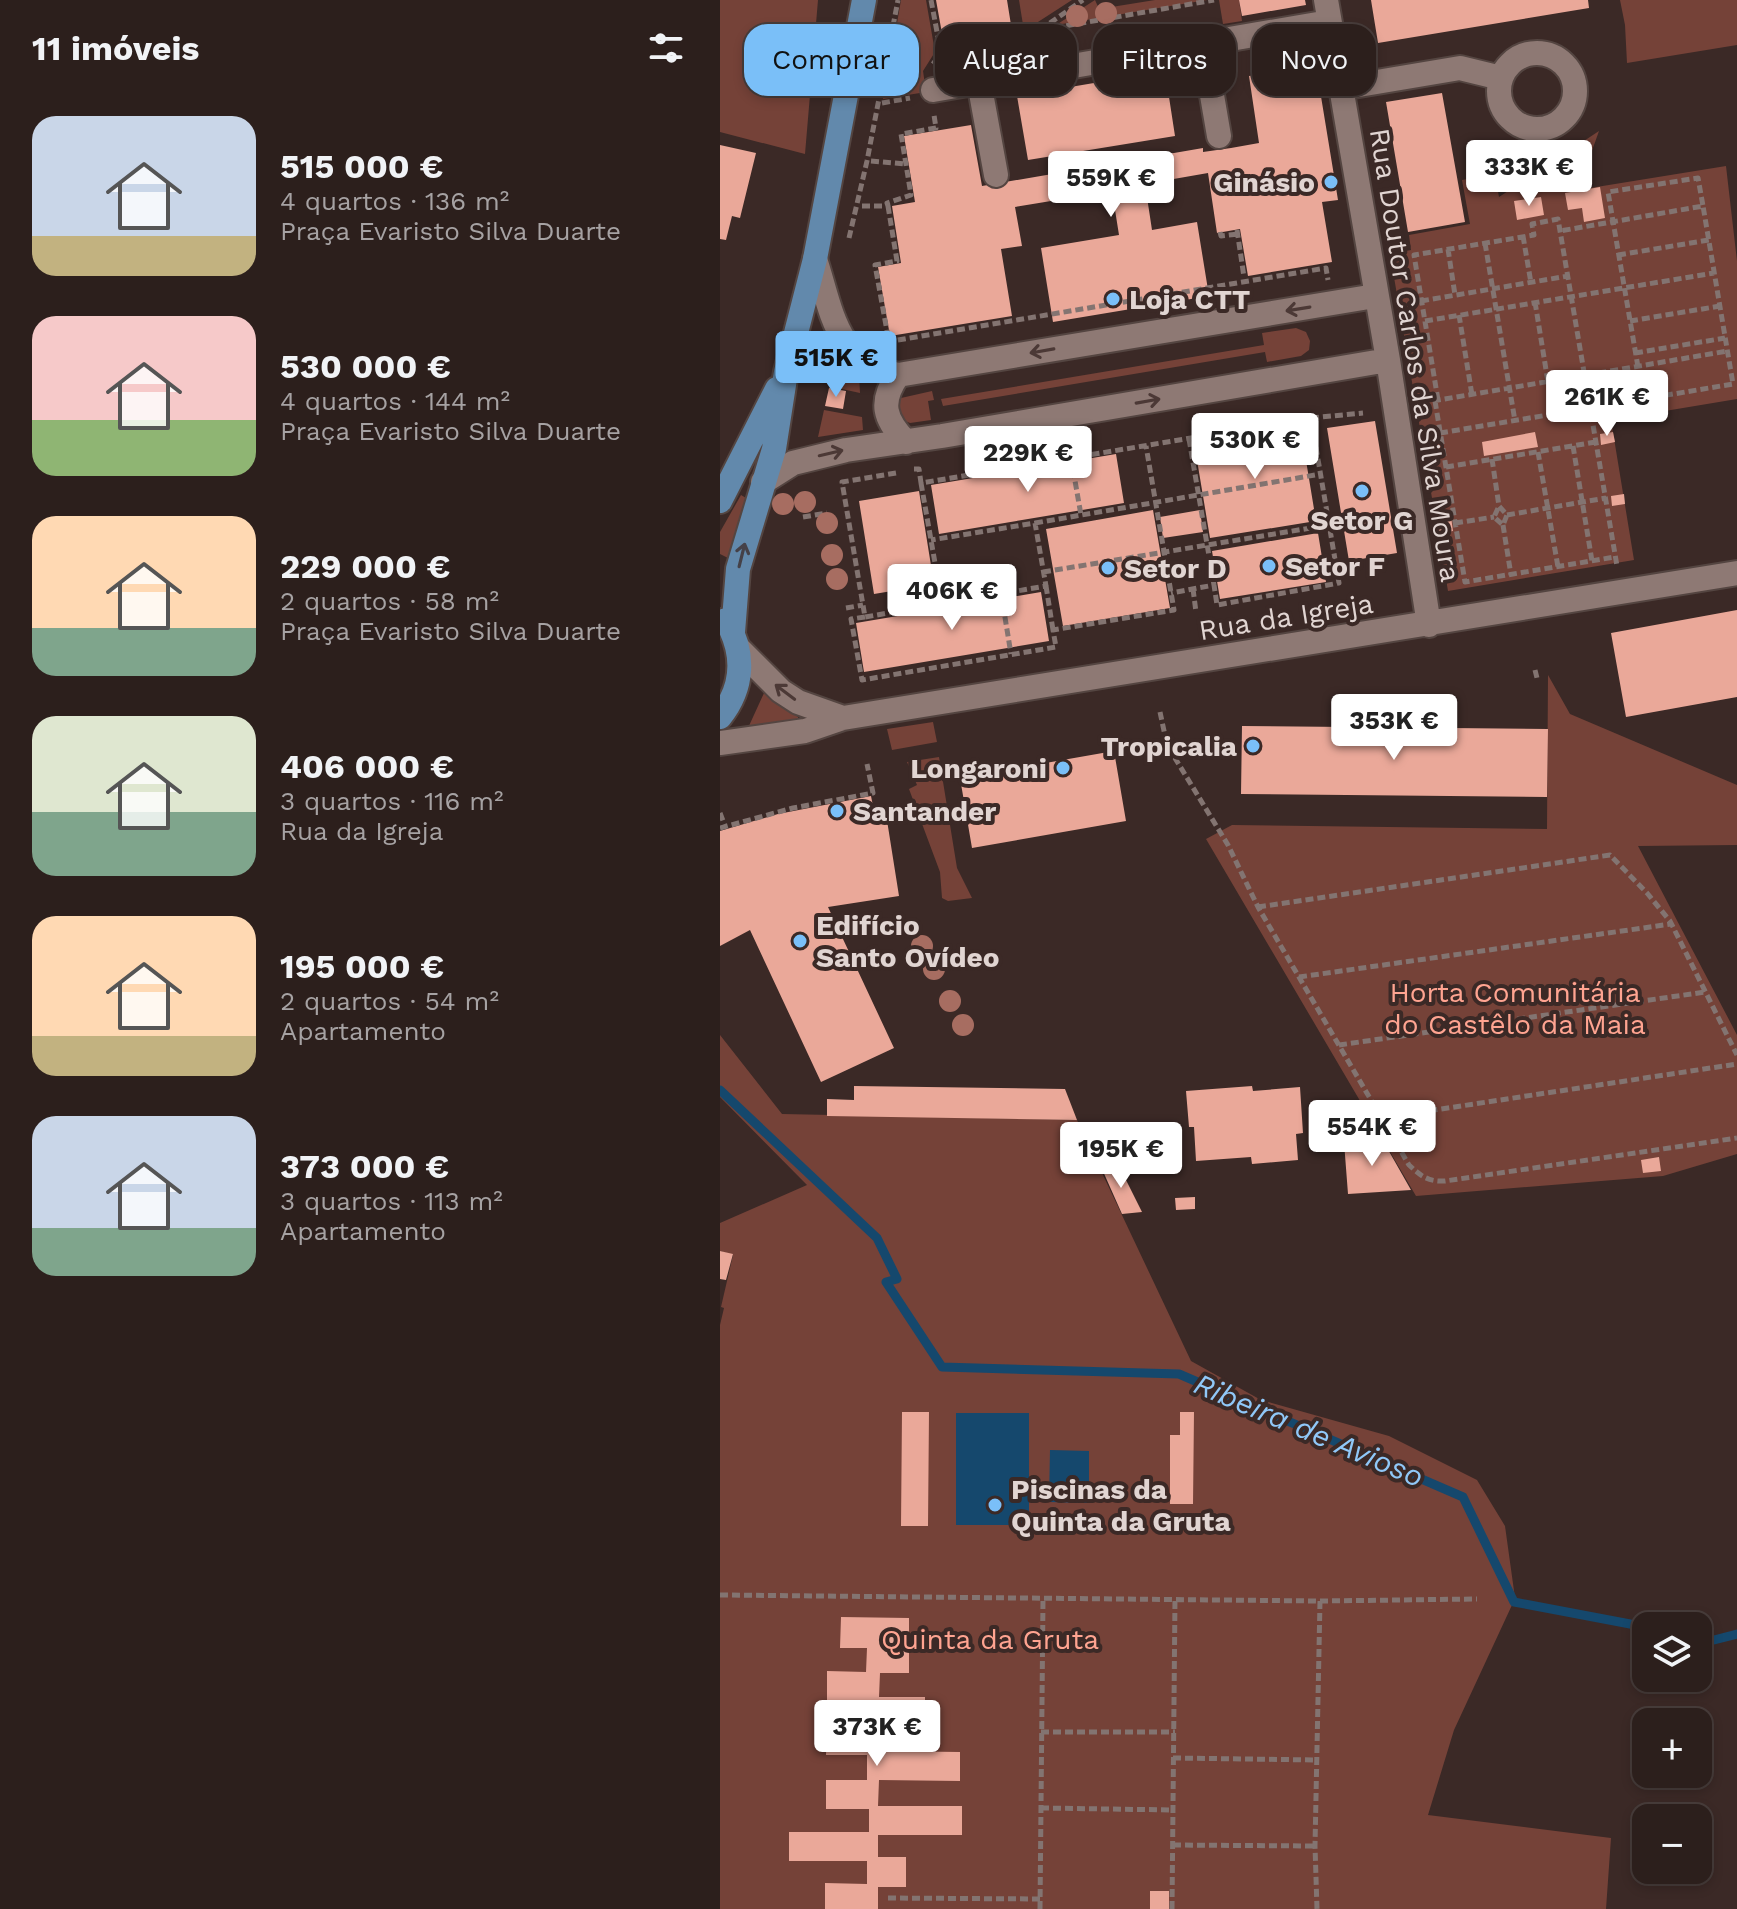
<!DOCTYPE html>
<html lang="pt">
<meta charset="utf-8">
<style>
body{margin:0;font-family:"Work Sans",sans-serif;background:#342725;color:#f1f3f6;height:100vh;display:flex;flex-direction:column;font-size:30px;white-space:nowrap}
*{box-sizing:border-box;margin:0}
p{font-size:26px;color:#a6a2a3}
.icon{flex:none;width:44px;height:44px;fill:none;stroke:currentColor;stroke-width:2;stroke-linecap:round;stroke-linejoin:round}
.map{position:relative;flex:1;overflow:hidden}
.details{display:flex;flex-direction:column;background:#2c1f1c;width:720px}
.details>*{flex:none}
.top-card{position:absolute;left:24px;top:24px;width:760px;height:72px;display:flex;gap:16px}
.fabs{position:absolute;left:912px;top:1612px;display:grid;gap:16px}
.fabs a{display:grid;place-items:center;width:80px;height:80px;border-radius:16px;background:#2c1f1c;box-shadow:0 4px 12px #0003,0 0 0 2px #483d3b;font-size:40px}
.price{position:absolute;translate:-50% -68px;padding:0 18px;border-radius:8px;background:#fff;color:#222;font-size:26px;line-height:52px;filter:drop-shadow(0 2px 4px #0008)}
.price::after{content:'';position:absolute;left:50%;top:48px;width:24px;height:18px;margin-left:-12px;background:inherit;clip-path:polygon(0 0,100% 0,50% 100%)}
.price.on{background:#7abff8;color:#111}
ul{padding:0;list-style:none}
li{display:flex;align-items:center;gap:24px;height:200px;padding:0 32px}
li span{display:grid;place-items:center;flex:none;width:224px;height:160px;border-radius:24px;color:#555}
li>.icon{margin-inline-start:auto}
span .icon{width:96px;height:96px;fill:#fffc;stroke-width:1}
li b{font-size:34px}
h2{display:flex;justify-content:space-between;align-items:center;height:96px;padding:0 32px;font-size:34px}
.pill{padding:0 28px;border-radius:24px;background:#2c1f1c;box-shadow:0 4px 12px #0003,0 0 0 2px #483d3b;font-size:28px;line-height:72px}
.pill.on{background:#7abff8;color:#111}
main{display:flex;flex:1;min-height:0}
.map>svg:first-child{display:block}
.green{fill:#754238}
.water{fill:#15486d}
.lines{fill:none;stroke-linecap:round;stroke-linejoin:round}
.stream{stroke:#15486d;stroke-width:9}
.building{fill:#eaa899}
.minor-casing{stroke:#544541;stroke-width:28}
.major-casing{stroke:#544541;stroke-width:28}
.path{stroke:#837471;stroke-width:5;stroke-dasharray:8 4;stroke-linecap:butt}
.minor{stroke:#8e7974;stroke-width:24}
.major{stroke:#6289ac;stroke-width:24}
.tree{fill:#a76d61}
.oneway{stroke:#4c3936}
.oneway2{stroke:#454148}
.poi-dot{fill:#7abff8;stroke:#3b2926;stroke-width:3}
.labels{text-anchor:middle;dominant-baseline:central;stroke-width:8;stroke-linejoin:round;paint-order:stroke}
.poi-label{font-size:28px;font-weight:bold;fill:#e1d5d2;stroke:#3b2926;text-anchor:start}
.street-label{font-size:28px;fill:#e1d5d2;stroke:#3b2926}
.park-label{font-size:28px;fill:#ffa491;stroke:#3b2926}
.water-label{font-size:30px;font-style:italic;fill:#90c8f8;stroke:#3b2926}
</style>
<main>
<section class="details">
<h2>11 imóveis<svg class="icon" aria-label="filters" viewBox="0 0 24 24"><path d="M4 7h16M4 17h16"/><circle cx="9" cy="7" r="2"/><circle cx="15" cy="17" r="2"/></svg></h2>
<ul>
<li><span style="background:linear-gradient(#c9d6e8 75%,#c2b280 0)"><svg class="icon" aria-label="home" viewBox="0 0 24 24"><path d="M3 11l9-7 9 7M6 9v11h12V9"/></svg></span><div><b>515 000 €</b><p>4 quartos · 136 m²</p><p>Praça Evaristo Silva Duarte</p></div></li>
<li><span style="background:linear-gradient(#f6c9c9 65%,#8fb573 0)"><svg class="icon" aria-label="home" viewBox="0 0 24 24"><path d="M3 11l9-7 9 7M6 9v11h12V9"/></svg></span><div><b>530 000 €</b><p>4 quartos · 144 m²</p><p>Praça Evaristo Silva Duarte</p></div></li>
<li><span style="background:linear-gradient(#ffd9b3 70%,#7fa58c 0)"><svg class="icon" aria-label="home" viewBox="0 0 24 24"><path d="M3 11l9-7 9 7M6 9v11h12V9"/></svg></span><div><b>229 000 €</b><p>2 quartos · 58 m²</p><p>Praça Evaristo Silva Duarte</p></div></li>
<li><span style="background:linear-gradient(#dfe7d0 60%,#7fa58c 0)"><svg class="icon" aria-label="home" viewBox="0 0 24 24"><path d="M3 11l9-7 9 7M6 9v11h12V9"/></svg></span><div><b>406 000 €</b><p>3 quartos · 116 m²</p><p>Rua da Igreja</p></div></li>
<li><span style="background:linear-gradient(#ffd9b3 75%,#c2b280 0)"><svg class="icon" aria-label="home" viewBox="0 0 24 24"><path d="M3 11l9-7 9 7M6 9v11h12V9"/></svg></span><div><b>195 000 €</b><p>2 quartos · 54 m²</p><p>Apartamento</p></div></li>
<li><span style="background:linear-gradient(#c9d6e8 70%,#7fa58c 0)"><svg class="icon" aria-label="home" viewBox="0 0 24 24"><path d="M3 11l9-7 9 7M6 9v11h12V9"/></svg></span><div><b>373 000 €</b><p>3 quartos · 113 m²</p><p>Apartamento</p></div></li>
</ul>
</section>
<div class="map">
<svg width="1017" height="1909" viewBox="0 0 1017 1909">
<rect width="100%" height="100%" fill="#3b2926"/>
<path class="green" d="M 0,0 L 98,0 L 85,154 L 0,132 Z
M 181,0 L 206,0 L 215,52 L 203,71 L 206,92 L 163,99 L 172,48 L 180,49 L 185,25 L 177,23 Z
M 299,0 L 352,0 L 304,31 Z
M 375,0 L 379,9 L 435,0 L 487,0 L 336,25 Z
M 499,0 L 519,0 L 522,21 L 503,24 Z
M 900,0 L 1017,0 L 1017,45 L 907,63 L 905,25 Z
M 879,131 L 858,190 L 1006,166 L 1017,261 L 1017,399 L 891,420 L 914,560 L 728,591 L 670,254 L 691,250 L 689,235 L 750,224 L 742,180 L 775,174 L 779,197 Z
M 576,328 L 586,332 L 590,341 L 589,350 L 581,356 L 547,362 L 545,352 L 223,406 L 221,399 L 544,345 L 542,333 Z
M 114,353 L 126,366 L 139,374 L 140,393 L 108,386 Z
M 212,391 L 214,400 L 208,401 L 211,420 L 190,423 L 180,419 L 177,401 L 181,398 Z
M 104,410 L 142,417 L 143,430 L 98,437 Z
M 21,495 L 26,498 L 8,558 L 0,554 L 0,532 Z
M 828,675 L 850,714 L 1017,785 L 1017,845 L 918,846 L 1017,1035 L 1017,1154 L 943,1176 L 696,1196 L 486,839 L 512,825 L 827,829 Z
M 44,693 L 78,717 L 78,719 L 28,728 Z
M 213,722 L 217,742 L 172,750 L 167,729 Z
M 219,757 L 237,868 L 252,898 L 228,901 L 222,898 L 220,872 L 189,789 L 197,785 L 187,762 Z
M 0,1035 L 62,1114 L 357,1120 L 471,1361 L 541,1400 L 669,1436 L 757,1480 L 785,1526 L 795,1598 L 790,1600 L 792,1605 L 734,1730 L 708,1815 L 891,1838 L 886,1909 L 0,1909 L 0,1325 L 4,1308 L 1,1307 L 13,1255 L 0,1251 L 0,1223 L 87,1185 L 0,1097 Z"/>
<path class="water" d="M 236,1413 L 309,1413 L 309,1525 L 236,1525 Z
M 330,1450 L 369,1451 L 369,1503 L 329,1502 Z"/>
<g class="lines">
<path class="stream" d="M 0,1090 L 157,1238 L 177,1279 L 166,1282 L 222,1367 L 459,1374 L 743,1497 L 794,1602 L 926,1627
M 978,1637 L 994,1640 L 1017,1634"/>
</g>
<path class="building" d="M 216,0 L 287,0 L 296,56 L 228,67 Z
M 519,0 L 585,0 L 586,5 L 522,16 Z
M 651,0 L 868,0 L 869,8 L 658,43 Z
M 596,66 L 618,200 L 602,202 L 612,262 L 528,276 L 520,229 L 497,233 L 488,173 L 425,184 L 432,230 L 477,222 L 489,296 L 333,322 L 321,248 L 399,235 L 392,191 L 295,207 L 302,246 L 281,249 L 292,316 L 170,336 L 158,267 L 181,263 L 172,206 L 195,202 L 184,136 L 251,125 L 262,186 L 483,148 L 483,152 L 511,148 L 539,143 L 529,76 Z
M 445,71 L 455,136 L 308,160 L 297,96 Z
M 722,93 L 745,222 L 688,232 L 666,102 Z
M 0,145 L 36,153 L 20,218 L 12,216 L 6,240 L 0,239 Z
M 880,187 L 885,218 L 864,222 L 862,208 L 848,210 L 845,193 Z
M 821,197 L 824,215 L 797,220 L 794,201 Z
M 109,388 L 126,391 L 123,409 L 105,406 Z
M 932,400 L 940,412 L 914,416 L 912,403 Z
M 655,421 L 677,553 L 629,561 L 607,428 Z
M 580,424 L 596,521 L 490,538 L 474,442 Z
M 815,432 L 818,447 L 764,456 L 762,442 Z
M 893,432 L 895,442 L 881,445 L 880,434 Z
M 396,454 L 404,503 L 219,534 L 211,485 Z
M 199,491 L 214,584 L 154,594 L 139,501 Z
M 904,494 L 905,504 L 892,506 L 891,496 Z
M 433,510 L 450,608 L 343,626 L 326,529 Z
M 480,510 L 483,532 L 443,538 L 440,517 Z
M 731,517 L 733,531 L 718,534 L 715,520 Z
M 598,533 L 606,582 L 500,599 L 492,551 Z
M 321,592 L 329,641 L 144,672 L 136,623 Z
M 1017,610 L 1017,697 L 906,717 L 891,633 Z
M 522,726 L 828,729 L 827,797 L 521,794 Z
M 394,751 L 406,821 L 252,848 L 240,778 Z
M 151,796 L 155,816 L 166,814 L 179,896 L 108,907 L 174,1048 L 101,1082 L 30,930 L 0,946 L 0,831 L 58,814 Z
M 134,1086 L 345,1089 L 357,1120 L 107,1116 L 107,1099 L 134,1100 Z
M 532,1086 L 533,1091 L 580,1087 L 583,1133 L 576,1134 L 578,1160 L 532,1164 L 531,1157 L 476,1161 L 474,1127 L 469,1127 L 466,1091 Z
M 662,1139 L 691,1190 L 628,1194 L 624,1142 Z
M 939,1157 L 941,1171 L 923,1173 L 921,1160 Z
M 397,1162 L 422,1212 L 402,1214 L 382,1169 Z
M 475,1197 L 475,1209 L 456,1210 L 455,1198 Z
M 0,1251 L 13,1254 L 6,1280 L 0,1279 Z
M 182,1412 L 209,1412 L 208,1526 L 181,1526 Z
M 460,1412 L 474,1412 L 473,1504 L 450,1504 L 450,1435 L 460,1435 Z
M 121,1617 L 189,1618 L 189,1673 L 160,1673 L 159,1697 L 205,1697 L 205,1729 L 161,1728 L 161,1751 L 240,1752 L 240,1781 L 159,1780 L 158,1806 L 242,1806 L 242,1835 L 158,1835 L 158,1857 L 186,1857 L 186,1887 L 158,1887 L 158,1909 L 105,1909 L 105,1883 L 147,1884 L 147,1861 L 69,1861 L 69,1832 L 149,1832 L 149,1809 L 106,1809 L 106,1780 L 147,1780 L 147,1755 L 106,1755 L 107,1724 L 150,1724 L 150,1702 L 107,1701 L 107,1671 L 146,1672 L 147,1648 L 120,1648 Z
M 430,1891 L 449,1891 L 449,1909 L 430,1909 Z"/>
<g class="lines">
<defs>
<path id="minor" d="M 606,0 L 668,360 L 709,625
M 483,43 L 499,136
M779 91a38 38 0 1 1 76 0a38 38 0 1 1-76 0Z
M 259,82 L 276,175
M 621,88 L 740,68 L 781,78
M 213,90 L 609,22
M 95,259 C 112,311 115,362 178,375 L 655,296
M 178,375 C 159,402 164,419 186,442
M 43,482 L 73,463 L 126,450 L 222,436 L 668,360
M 18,648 L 61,691 L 78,702 L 123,718
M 0,743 L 85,731 L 123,718 L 1017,573"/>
<path id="major" d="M 0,501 L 57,389
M 13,632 L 18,569 L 54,449 L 66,372 L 95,259 L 144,0
M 0,717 C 24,687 25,653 6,620"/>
</defs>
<use href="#minor" class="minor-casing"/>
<use href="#major" class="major-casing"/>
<path class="path" d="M 211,0 L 221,53 L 213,64
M 320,30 L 363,0
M 299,34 L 494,0
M 162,103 L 190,98
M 151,161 L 186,164
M 142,206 L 168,206 L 167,203 L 191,195 L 181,134 L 216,128 L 214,115
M 168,206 L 177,261 L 155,265 L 169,342
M 517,230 L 524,277
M 500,232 L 501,236 L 518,234
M 803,236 L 811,283
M 129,238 L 147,161 L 178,0
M 765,243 L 795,421
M 728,249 L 735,295
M 898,255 L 989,240
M 701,301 L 848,276
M 815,302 L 828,382
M 739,315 L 752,395
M 705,321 L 994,273
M 910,321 L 1000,306
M 166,342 L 606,268 L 608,280
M 915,353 L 1005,338
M 918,367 L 888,192 L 978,178 L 983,206
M 718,400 L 694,255 L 814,235 L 812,224 L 838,219 L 897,566
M 715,401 L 745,582 L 895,557
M 701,403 L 1008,351
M 591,418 L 643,413
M 720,433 L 1013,384 L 983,206 L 840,231
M 469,439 L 494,585
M 853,446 L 872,561
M 818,452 L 838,567
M 351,458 L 361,515
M 772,459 L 779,506 L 787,515 L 783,525 L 774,517 L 779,506
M 726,467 L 876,442
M 194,469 L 199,469 L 201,483 L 591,418 L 619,583 L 497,605 L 494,585 L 451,593
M 176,473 L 122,482 L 145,617 L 326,586 L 315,523 L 211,540
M 201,483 L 222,603
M 787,515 L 886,498
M 83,517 L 107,513
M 315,523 L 601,474
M 735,523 L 774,517
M 783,525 L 791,575
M 323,572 L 609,525
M 326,586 L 333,630
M 473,589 L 476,612
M 281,593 L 291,654
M 126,608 L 143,605
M 145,617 L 131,619 L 142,680 L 336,647 L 333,630 L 454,610 L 426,446
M 815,670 L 817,678
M 440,712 L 447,745 L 508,845 L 538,907 L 689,1165 C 701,1176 708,1182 725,1181 L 1017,1138
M 0,813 L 5,826
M 0,828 L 73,808 L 153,793 L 147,764
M 538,907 L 890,855 L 927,893 L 950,921 L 1017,1055
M 579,977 L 951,924
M 619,1045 L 985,992
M 662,1118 L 1017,1064
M 0,1595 L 600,1601 L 595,1846 L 597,1909
M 600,1601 L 757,1599
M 321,1732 L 455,1732
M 453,1758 L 596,1760
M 321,1808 L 454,1810
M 453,1845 L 595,1846
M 168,1898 L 320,1899
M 320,1909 L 323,1599
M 452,1909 L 455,1598"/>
<use href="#minor" class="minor"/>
<use href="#major" class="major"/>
</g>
<g class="tree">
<circle cx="386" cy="13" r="11"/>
<circle cx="357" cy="16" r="11"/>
<circle cx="85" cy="502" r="11"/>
<circle cx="63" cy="504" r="11"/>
<circle cx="107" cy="523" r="11"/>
<circle cx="112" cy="555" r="11"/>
<circle cx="117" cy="579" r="11"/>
<circle cx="202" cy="946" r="11"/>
<circle cx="214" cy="969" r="11"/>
<circle cx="230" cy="1001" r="11"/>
<circle cx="243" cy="1025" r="11"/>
</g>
<defs><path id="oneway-shaft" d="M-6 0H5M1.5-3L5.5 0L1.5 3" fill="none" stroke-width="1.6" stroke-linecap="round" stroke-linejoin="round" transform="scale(2)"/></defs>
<g class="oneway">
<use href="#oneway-shaft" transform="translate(578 309) rotate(171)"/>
<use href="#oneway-shaft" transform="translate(322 351) rotate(170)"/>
<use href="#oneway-shaft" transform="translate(428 401) rotate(-10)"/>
<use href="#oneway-shaft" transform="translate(111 453) rotate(-13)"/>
<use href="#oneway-shaft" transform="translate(65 692) rotate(-143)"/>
</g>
<use class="oneway2" href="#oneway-shaft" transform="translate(22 555) rotate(-76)"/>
<g class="poi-dot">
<circle cx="611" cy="182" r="8"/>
<circle cx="393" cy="299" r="8"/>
<circle cx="642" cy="491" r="8"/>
<circle cx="549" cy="566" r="8"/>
<circle cx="388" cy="568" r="8"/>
<circle cx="533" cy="746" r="8"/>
<circle cx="343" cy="768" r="8"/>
<circle cx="117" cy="811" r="8"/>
<circle cx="80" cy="941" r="8"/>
<circle cx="275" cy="1505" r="8"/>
</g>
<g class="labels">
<g class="poi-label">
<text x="595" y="182" text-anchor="end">Ginásio</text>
<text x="409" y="299">Loja CTT</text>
<text x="642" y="520" text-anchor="middle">Setor G</text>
<text x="565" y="566">Setor F</text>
<text x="404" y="568">Setor D</text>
<text x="517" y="746" text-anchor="end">Tropicalia</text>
<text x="327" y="768" text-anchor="end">Longaroni</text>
<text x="133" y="811">Santander</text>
<text x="96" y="925">Edifício<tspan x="96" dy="32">Santo Ovídeo</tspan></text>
<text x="291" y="1489">Piscinas da<tspan x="291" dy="32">Quinta da Gruta</tspan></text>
</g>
<g class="street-label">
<text transform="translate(695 355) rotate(81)">Rua Doutor Carlos da Silva Moura</text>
<text transform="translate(566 617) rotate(-9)">Rua da Igreja</text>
</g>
<g class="park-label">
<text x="795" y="992">Horta Comunitária<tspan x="795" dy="32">do Castêlo da Maia</tspan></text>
<text x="270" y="1639">Quinta da Gruta</text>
</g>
<g class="water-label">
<text transform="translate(589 1430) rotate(23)">Ribeira de Avioso</text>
</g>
</g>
</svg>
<div class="fabs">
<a><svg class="icon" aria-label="layers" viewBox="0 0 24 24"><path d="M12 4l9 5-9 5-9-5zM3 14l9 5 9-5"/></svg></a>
<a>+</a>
<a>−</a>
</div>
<b class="price" style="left:809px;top:208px">333K €</b>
<b class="price" style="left:391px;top:219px">559K €</b>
<b class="price on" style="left:116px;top:399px">515K €</b>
<b class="price" style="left:887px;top:438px">261K €</b>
<b class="price" style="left:535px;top:481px">530K €</b>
<b class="price" style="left:308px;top:494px">229K €</b>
<b class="price" style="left:232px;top:632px">406K €</b>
<b class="price" style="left:674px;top:762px">353K €</b>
<b class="price" style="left:652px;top:1168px">554K €</b>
<b class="price" style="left:401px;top:1190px">195K €</b>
<b class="price" style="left:157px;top:1768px">373K €</b>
<div class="top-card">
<a class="pill on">Comprar</a>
<a class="pill">Alugar</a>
<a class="pill">Filtros</a>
<a class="pill">Novo</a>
</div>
</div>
</main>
